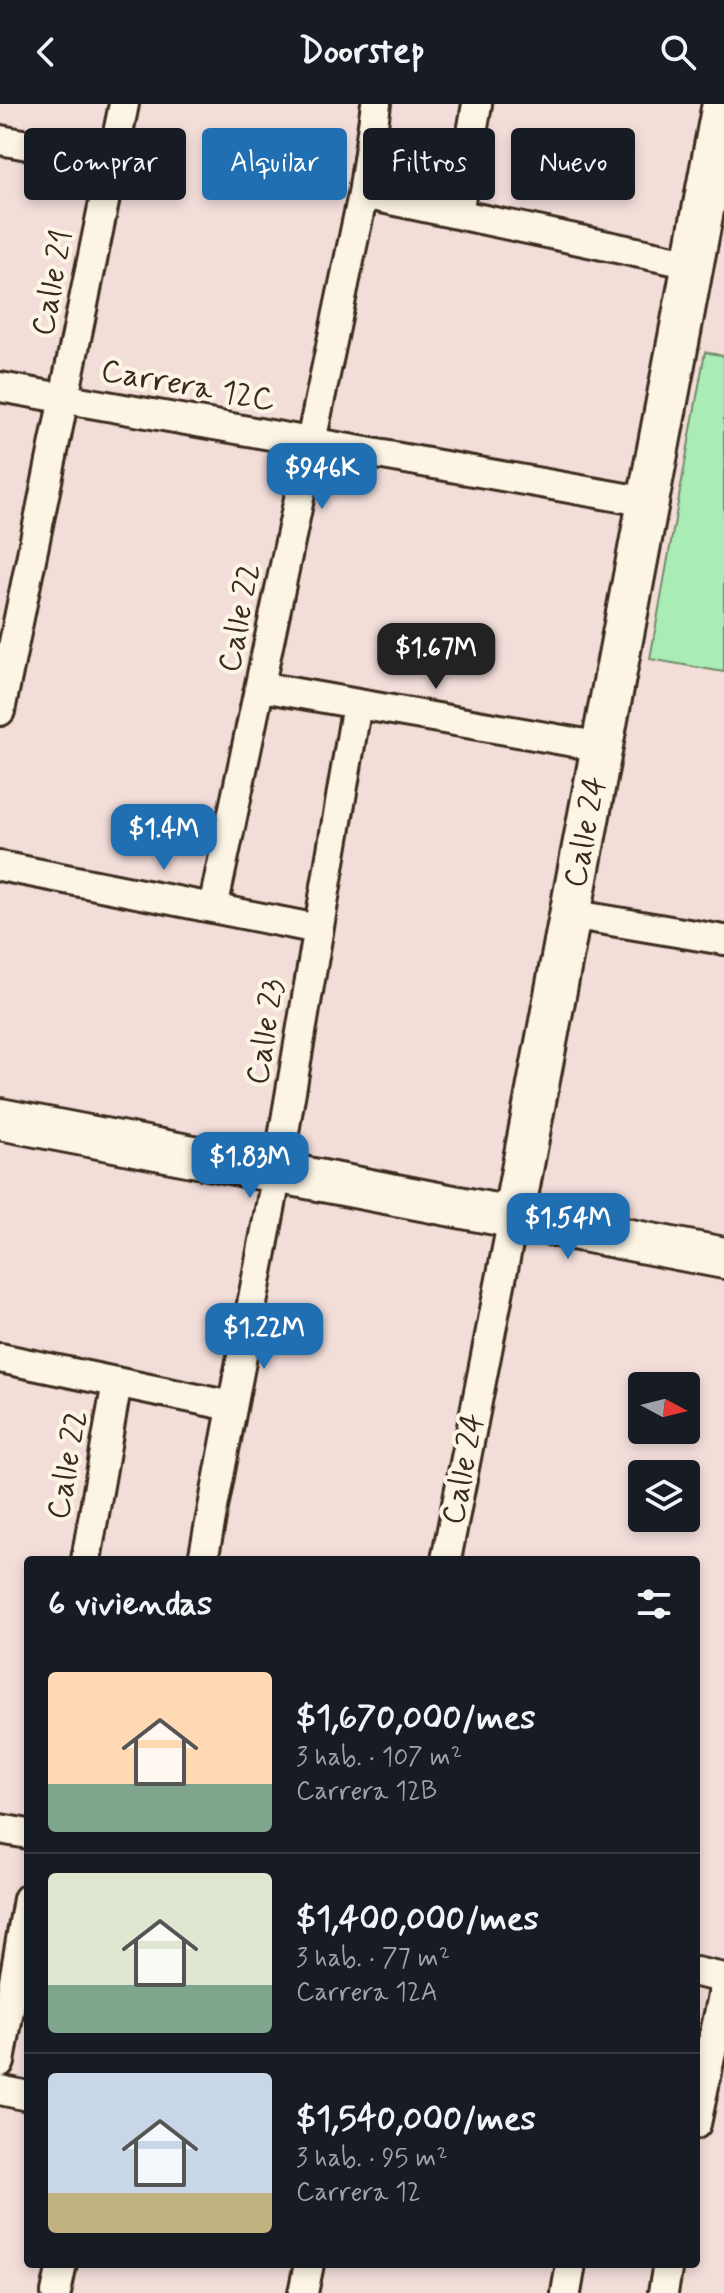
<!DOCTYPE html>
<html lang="es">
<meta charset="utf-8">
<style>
body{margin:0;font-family:Mynerve,sans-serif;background:#20242c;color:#f1f3f6;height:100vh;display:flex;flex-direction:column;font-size:30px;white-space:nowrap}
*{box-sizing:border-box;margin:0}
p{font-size:26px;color:#9ea1a6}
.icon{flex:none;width:44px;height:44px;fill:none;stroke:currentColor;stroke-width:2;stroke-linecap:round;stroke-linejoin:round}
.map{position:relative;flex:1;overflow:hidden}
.sheet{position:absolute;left:24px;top:1452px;width:676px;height:712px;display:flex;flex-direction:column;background:#171b24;border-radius:8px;box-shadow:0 4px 12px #0003}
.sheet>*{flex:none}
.banner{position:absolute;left:24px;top:24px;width:676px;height:72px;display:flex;gap:16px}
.needle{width:52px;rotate:97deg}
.tools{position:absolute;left:628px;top:1268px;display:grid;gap:16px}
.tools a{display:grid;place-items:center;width:72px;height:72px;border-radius:8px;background:#171b24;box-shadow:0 4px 12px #0003;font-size:40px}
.price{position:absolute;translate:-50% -68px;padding:0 18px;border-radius:16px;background:#1f6fb2;color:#fff;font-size:26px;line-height:52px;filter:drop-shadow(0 2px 4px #0008)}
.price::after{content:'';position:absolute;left:50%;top:48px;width:24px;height:18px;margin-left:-12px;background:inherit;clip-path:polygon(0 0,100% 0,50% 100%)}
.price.active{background:#222;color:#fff}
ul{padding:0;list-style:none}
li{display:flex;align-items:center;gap:24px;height:200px;padding:0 24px}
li+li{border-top:2px solid #363941}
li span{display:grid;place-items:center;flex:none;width:224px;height:160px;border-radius:8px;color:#555}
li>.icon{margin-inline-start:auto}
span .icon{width:96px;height:96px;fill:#fffc;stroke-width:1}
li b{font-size:34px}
h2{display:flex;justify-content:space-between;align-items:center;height:96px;padding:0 24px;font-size:34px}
.chip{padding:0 28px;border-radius:8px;background:#171b24;box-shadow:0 4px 12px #0003;font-size:28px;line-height:72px}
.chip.active{background:#1f6fb2;color:#fff}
header{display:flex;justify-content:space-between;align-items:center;height:104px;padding:0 24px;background:#171b24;font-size:36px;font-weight:700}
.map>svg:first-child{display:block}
.green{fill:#aaecb5;stroke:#728b6a;stroke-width:2}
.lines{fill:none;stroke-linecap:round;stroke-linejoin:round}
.street-casing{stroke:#3b2a1e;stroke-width:34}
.secondary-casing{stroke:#3b2a1e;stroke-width:46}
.street{stroke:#fcf5e5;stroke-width:28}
.secondary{stroke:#fcf5e5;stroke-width:40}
.labels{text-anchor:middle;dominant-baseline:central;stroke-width:8;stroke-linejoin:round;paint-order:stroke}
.street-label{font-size:32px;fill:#3b2a1e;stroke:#fcf5e5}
</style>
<header><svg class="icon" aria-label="back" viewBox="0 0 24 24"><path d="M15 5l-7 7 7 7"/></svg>Doorstep<svg class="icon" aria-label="search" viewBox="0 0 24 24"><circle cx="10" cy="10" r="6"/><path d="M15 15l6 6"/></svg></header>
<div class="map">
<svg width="724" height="2189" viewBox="0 0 724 2189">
<rect width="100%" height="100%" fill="#f2ddd9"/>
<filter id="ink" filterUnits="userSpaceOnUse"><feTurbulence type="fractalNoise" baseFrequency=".0125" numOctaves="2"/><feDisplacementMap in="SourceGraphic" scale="16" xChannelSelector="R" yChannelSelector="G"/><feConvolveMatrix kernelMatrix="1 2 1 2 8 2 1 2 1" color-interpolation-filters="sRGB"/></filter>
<g filter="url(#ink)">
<path class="green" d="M 705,248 L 724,252 L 724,568 L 650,555 Z"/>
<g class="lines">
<defs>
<path id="street" d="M 0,36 L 112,56
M 363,90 L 692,160
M 458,109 L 477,0
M 0,283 L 648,398
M 262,583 L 602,643
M 0,607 L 124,0
M 0,762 L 318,825
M 213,804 L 363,90 L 376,0
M 570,810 L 724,836
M 0,1254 L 231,1302
M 86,1456 L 117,1278
M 203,1456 L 277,1069 L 357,600
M 446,1456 L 513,1114
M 0,1725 L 28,1730
M 696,1868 L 724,1874
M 0,1958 L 28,1795
M 0,1986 L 28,1992
M 696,2020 L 724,1886
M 56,2189 L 62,2160
M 303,2189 L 309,2160
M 566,2189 L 571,2160
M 663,2189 L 668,2160"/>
<path id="secondary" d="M 0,1015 L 724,1154
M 513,1114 L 723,0"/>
</defs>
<use href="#street" class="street-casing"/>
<use href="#secondary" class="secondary-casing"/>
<use href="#street" class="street"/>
<use href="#secondary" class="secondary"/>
</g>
</g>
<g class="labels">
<g class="street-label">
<text transform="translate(53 179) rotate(-79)">Calle 21</text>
<text transform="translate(188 282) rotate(10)">Carrera 12C</text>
<text transform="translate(240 514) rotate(-79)">Calle 22</text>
<text transform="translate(586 728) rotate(-79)">Calle 24</text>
<text transform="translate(266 928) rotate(-81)">Calle 23</text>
<text transform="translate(68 1361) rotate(-80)">Calle 22</text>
<text transform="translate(464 1365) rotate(-79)">Calle 24</text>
</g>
</g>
</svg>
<div class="tools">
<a><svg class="needle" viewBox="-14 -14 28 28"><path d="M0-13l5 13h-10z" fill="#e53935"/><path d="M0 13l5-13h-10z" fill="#9ea1a6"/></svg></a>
<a><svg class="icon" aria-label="layers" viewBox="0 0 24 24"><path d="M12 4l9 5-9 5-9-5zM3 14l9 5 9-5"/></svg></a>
</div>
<b class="price" style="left:322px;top:407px">$946K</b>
<b class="price active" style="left:436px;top:587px">$1.67M</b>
<b class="price" style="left:164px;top:768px">$1.4M</b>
<b class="price" style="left:250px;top:1096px">$1.83M</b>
<b class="price" style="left:568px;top:1157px">$1.54M</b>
<b class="price" style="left:264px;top:1267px">$1.22M</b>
<div class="banner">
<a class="chip">Comprar</a>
<a class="chip active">Alquilar</a>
<a class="chip">Filtros</a>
<a class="chip">Nuevo</a>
</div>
<section class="sheet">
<h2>6 viviendas<svg class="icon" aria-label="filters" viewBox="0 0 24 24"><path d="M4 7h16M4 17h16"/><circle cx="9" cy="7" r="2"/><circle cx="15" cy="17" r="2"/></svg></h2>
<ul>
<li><span style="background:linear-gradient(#ffd9b3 70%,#7fa58c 0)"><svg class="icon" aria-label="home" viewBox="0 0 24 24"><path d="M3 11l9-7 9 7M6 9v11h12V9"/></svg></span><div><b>$1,670,000/mes</b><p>3 hab. · 107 m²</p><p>Carrera 12B</p></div></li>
<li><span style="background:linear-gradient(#dfe7d0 70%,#7fa58c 0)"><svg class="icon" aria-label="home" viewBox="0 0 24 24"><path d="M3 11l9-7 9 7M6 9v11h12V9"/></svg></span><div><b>$1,400,000/mes</b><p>3 hab. · 77 m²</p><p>Carrera 12A</p></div></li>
<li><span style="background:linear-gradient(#c9d6e8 75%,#c2b280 0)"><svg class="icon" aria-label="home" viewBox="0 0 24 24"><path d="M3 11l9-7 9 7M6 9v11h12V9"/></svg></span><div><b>$1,540,000/mes</b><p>3 hab. · 95 m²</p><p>Carrera 12</p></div></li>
</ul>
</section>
</div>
